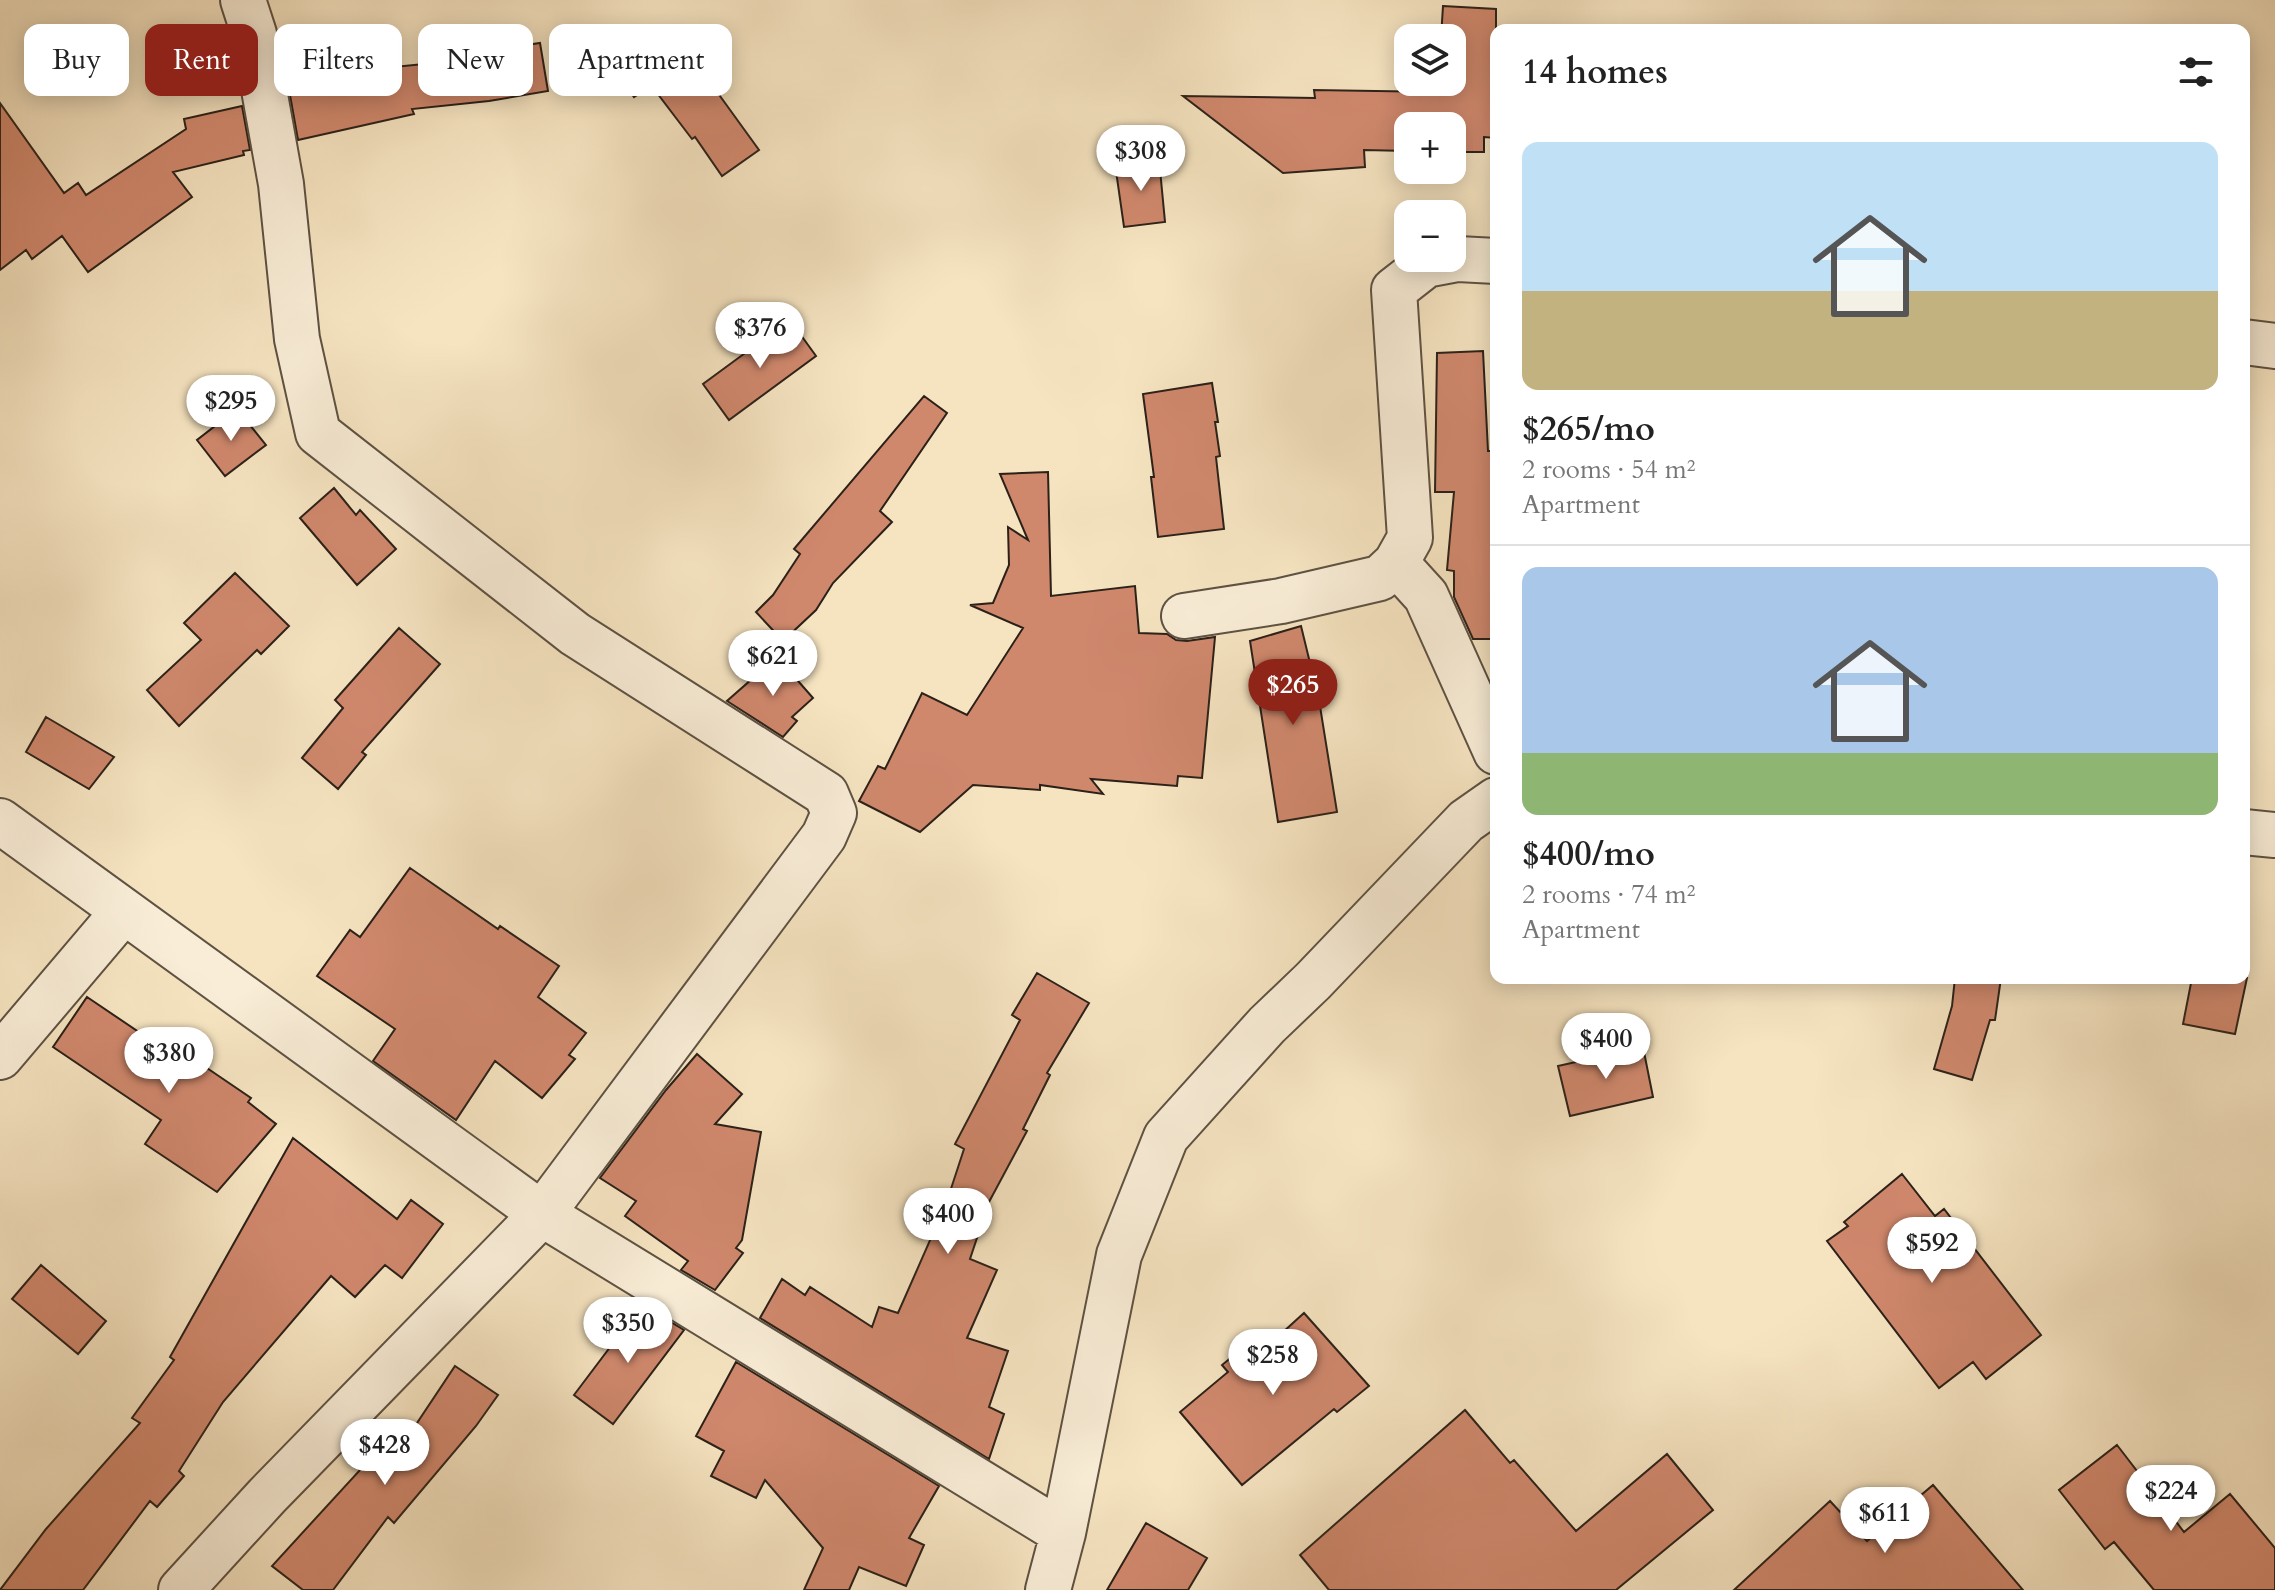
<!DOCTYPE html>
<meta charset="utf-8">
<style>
body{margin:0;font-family:Cardo,serif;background:#f2f2f2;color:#222;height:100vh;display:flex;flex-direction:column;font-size:30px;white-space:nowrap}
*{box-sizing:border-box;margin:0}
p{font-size:26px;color:#767676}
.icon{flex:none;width:44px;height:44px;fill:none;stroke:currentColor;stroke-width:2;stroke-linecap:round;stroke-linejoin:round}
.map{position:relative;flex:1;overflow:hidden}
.panel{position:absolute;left:1490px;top:24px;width:760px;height:960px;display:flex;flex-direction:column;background:#fff;border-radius:16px;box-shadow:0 4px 20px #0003}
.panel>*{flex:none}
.hud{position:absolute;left:24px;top:24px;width:760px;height:72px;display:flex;gap:16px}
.buttons{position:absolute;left:1394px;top:24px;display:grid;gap:16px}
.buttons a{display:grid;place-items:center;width:72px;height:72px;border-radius:16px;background:#fff;box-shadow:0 4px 20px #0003;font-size:40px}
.price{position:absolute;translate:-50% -68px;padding:0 18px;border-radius:28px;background:#fff;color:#222;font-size:26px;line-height:52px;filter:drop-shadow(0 2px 4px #0008)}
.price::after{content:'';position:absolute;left:50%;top:48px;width:24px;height:18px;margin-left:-12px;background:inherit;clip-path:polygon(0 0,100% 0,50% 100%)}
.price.on{background:#8f2418;color:#fff}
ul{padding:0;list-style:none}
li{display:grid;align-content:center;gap:16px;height:424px;padding:0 32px}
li+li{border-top:2px solid #e0e0e0}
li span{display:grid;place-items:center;height:248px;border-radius:16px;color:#555}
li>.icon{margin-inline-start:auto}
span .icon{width:144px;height:144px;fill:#fffc;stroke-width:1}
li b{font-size:34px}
h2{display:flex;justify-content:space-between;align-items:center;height:96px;padding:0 32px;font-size:34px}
.tag{padding:0 28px;border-radius:16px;background:#fff;box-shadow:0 4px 20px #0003;font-size:28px;line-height:72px}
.tag.on{background:#8f2418;color:#fff}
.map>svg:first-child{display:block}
.building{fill:#d0886d;stroke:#2b2119;stroke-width:2}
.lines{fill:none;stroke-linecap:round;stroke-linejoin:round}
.minor-casing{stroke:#5e5243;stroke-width:48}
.minor{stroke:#f9edd7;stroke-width:44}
</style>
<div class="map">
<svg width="2275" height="1590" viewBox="0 0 2275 1590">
<rect width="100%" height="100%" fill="#f6e4c1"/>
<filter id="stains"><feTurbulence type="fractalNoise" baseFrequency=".0025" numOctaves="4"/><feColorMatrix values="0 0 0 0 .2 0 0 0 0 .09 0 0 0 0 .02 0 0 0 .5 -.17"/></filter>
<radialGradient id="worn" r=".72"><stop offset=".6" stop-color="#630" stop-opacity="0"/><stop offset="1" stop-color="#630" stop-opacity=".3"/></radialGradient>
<path class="building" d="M 1443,6 L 1496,9 L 1496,138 L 1484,137 L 1484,152 L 1452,152 L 1452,126 L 1408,126 L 1408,151 L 1364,150 L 1365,167 L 1283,173 L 1183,96 L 1315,98 L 1314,90 L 1438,92 L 1438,82 L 1452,82 L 1452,38 L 1441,38 Z
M 646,35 L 672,71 L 634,97 L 609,62 Z
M 540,43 L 548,91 L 489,101 L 412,109 L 414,114 L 298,140 L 290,95 L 309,91 L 305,74 L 388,50 L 394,67 L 495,57 L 494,50 Z
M 689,65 L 708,89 L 712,85 L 759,150 L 722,176 L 695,137 L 692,139 L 654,89 Z
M 0,103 L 64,193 L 78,183 L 86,195 L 186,129 L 184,119 L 242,106 L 250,150 L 243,151 L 244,155 L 173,172 L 192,197 L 88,272 L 62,236 L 32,259 L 26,250 L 0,270 Z
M 1159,159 L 1165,222 L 1124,227 L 1115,164 Z
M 790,320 L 816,356 L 729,420 L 703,384 Z
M 1483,351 L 1488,451 L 1495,451 L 1496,639 L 1473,639 L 1454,597 L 1454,571 L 1447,570 L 1454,492 L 1435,492 L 1437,353 Z
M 1212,383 L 1218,422 L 1215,422 L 1220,456 L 1216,457 L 1224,529 L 1158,537 L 1151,477 L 1154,477 L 1143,394 Z
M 924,396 L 947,413 L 880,511 L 892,522 L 833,583 L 816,610 L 783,641 L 756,612 L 773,595 L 800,554 L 794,549 Z
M 237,409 L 266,445 L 225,476 L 197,440 Z
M 1048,472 L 1051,596 L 1135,586 L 1139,633 L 1167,634 L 1176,640 L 1187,641 L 1215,637 L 1202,778 L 1178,776 L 1177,786 L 1091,779 L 1103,794 L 1040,785 L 1040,790 L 973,785 L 920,832 L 859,801 L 878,766 L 885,769 L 922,693 L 967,715 L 1023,628 L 970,605 L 993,603 L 1009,565 L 1008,527 L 1028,540 L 1000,474 Z
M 334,488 L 356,515 L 360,510 L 396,549 L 357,585 L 300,518 Z
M 235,573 L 289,626 L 261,654 L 257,650 L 179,726 L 147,690 L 201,640 L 184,623 Z
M 1301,626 L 1319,700 L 1337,812 L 1278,822 L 1250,641 Z
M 399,628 L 440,664 L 362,752 L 366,755 L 338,789 L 302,758 L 343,708 L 335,700 Z
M 777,657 L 813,698 L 792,717 L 797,721 L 783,737 L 727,701 Z
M 46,717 L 114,757 L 89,789 L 26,752 Z
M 410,868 L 498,929 L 500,926 L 559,966 L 538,997 L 586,1033 L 569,1055 L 575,1059 L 542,1098 L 495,1061 L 456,1120 L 373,1061 L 395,1029 L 317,976 L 350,930 L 360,937 Z
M 1037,973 L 1089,1003 L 1047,1073 L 1050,1075 L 1023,1129 L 1027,1131 L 989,1202 L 970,1259 L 997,1270 L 967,1338 L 1008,1351 L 989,1407 L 1004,1414 L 989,1459 L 760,1318 L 782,1279 L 805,1295 L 810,1287 L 872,1327 L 879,1307 L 898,1313 L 946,1204 L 964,1149 L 955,1144 L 1020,1020 L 1012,1015 Z
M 1955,978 L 2001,978 L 1995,1020 L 1990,1020 L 1972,1080 L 1934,1069 L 1952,1006 Z
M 2192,978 L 2247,978 L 2235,1034 L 2183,1024 Z
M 87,997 L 161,1047 L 163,1045 L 200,1071 L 204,1066 L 251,1098 L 248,1102 L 276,1124 L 217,1192 L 145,1144 L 161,1120 L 53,1047 Z
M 1643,1047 L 1653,1097 L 1570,1116 L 1558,1066 Z
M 697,1054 L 742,1094 L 715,1124 L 761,1132 L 742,1240 L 736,1248 L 743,1253 L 715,1290 L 681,1270 L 688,1261 L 625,1216 L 636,1201 L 600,1178 L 666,1090 Z
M 293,1138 L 397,1219 L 411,1200 L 443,1224 L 402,1278 L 385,1265 L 355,1297 L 331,1276 L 223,1402 L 179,1471 L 184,1476 L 157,1507 L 150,1501 L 83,1590 L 0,1590 L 46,1529 L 140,1423 L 132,1418 L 174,1360 L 170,1357 Z
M 1902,1174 L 1935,1216 L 1944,1209 L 2041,1335 L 1986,1379 L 1973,1362 L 1939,1388 L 1827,1241 L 1848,1226 L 1844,1222 Z
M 41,1265 L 106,1321 L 78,1354 L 12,1299 Z
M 649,1309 L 684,1330 L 613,1424 L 574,1395 L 629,1322 L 635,1326 Z
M 1304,1313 L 1369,1386 L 1337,1412 L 1334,1409 L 1242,1485 L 1180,1412 L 1228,1372 L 1222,1365 L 1262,1332 L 1271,1343 Z
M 736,1362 L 939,1486 L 909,1538 L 924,1545 L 906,1586 L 859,1567 L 849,1590 L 804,1590 L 823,1548 L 765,1480 L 756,1498 L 711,1476 L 724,1451 L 696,1436 Z
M 455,1366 L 498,1395 L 476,1426 L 394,1523 L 388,1517 L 333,1590 L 303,1590 L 272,1566 L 370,1459 L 385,1471 Z
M 1465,1410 L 1510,1463 L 1514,1460 L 1576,1531 L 1667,1454 L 1713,1510 L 1616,1590 L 1329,1590 L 1300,1555 Z
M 2117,1445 L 2184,1532 L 2230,1494 L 2275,1548 L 2275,1590 L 2154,1590 L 2114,1542 L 2105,1549 L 2059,1490 Z
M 1933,1485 L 2023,1590 L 1734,1590 L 1830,1501 L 1867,1541 Z
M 1146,1523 L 1207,1558 L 1188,1590 L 1107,1590 Z"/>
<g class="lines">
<defs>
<path id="minor" d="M 2244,342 L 2275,346
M 1396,563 L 1426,596 L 1496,752
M 1184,616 L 1281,601 L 1380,578 L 1396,563 L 1410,538 L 1394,290 L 1426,265 L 1458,259 L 1496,261
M 0,821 L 542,1214 L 1063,1533
M 2244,832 L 2275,835
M 0,1057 L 123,912
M 181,1590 L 267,1496 L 542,1214 L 824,836 L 834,813 L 826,794 L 575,634 L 318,433 L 297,339 L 281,184 L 254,34 L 243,0
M 1048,1590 L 1063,1533 L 1119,1255 L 1166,1137 L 1267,1025 L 1313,981 L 1466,821 L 1496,800"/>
</defs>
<use href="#minor" class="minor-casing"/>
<use href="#minor" class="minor"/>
</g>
<rect width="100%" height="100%" filter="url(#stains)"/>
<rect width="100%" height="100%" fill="url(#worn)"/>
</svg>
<div class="buttons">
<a><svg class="icon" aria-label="layers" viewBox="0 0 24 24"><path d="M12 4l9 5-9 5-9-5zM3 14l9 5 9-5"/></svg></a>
<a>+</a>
<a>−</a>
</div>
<b class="price" style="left:1141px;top:193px">$308</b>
<b class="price" style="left:760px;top:370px">$376</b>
<b class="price" style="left:231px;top:443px">$295</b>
<b class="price" style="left:773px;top:698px">$621</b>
<b class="price on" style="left:1293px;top:727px">$265</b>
<b class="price" style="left:1606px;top:1081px">$400</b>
<b class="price" style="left:169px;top:1095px">$380</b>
<b class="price" style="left:948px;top:1256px">$400</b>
<b class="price" style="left:1932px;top:1285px">$592</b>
<b class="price" style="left:628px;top:1365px">$350</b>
<b class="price" style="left:1273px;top:1397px">$258</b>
<b class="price" style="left:385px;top:1487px">$428</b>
<b class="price" style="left:2171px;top:1533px">$224</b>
<b class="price" style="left:1885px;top:1555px">$611</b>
<div class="hud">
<a class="tag">Buy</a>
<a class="tag on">Rent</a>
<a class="tag">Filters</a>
<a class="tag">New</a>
<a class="tag">Apartment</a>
</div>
<section class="panel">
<h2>14 homes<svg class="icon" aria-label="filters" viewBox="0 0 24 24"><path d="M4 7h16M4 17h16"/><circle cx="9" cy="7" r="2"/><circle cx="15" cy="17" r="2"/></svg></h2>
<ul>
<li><span style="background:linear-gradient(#bfe0f5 60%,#c2b280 0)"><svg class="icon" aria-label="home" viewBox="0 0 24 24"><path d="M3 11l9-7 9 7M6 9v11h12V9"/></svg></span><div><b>$265/mo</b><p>2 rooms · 54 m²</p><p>Apartment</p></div></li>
<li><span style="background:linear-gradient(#a9c7e8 75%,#8fb573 0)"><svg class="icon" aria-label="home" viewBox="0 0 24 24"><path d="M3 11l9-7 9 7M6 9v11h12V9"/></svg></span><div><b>$400/mo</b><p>2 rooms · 74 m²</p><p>Apartment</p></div></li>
</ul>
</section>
</div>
